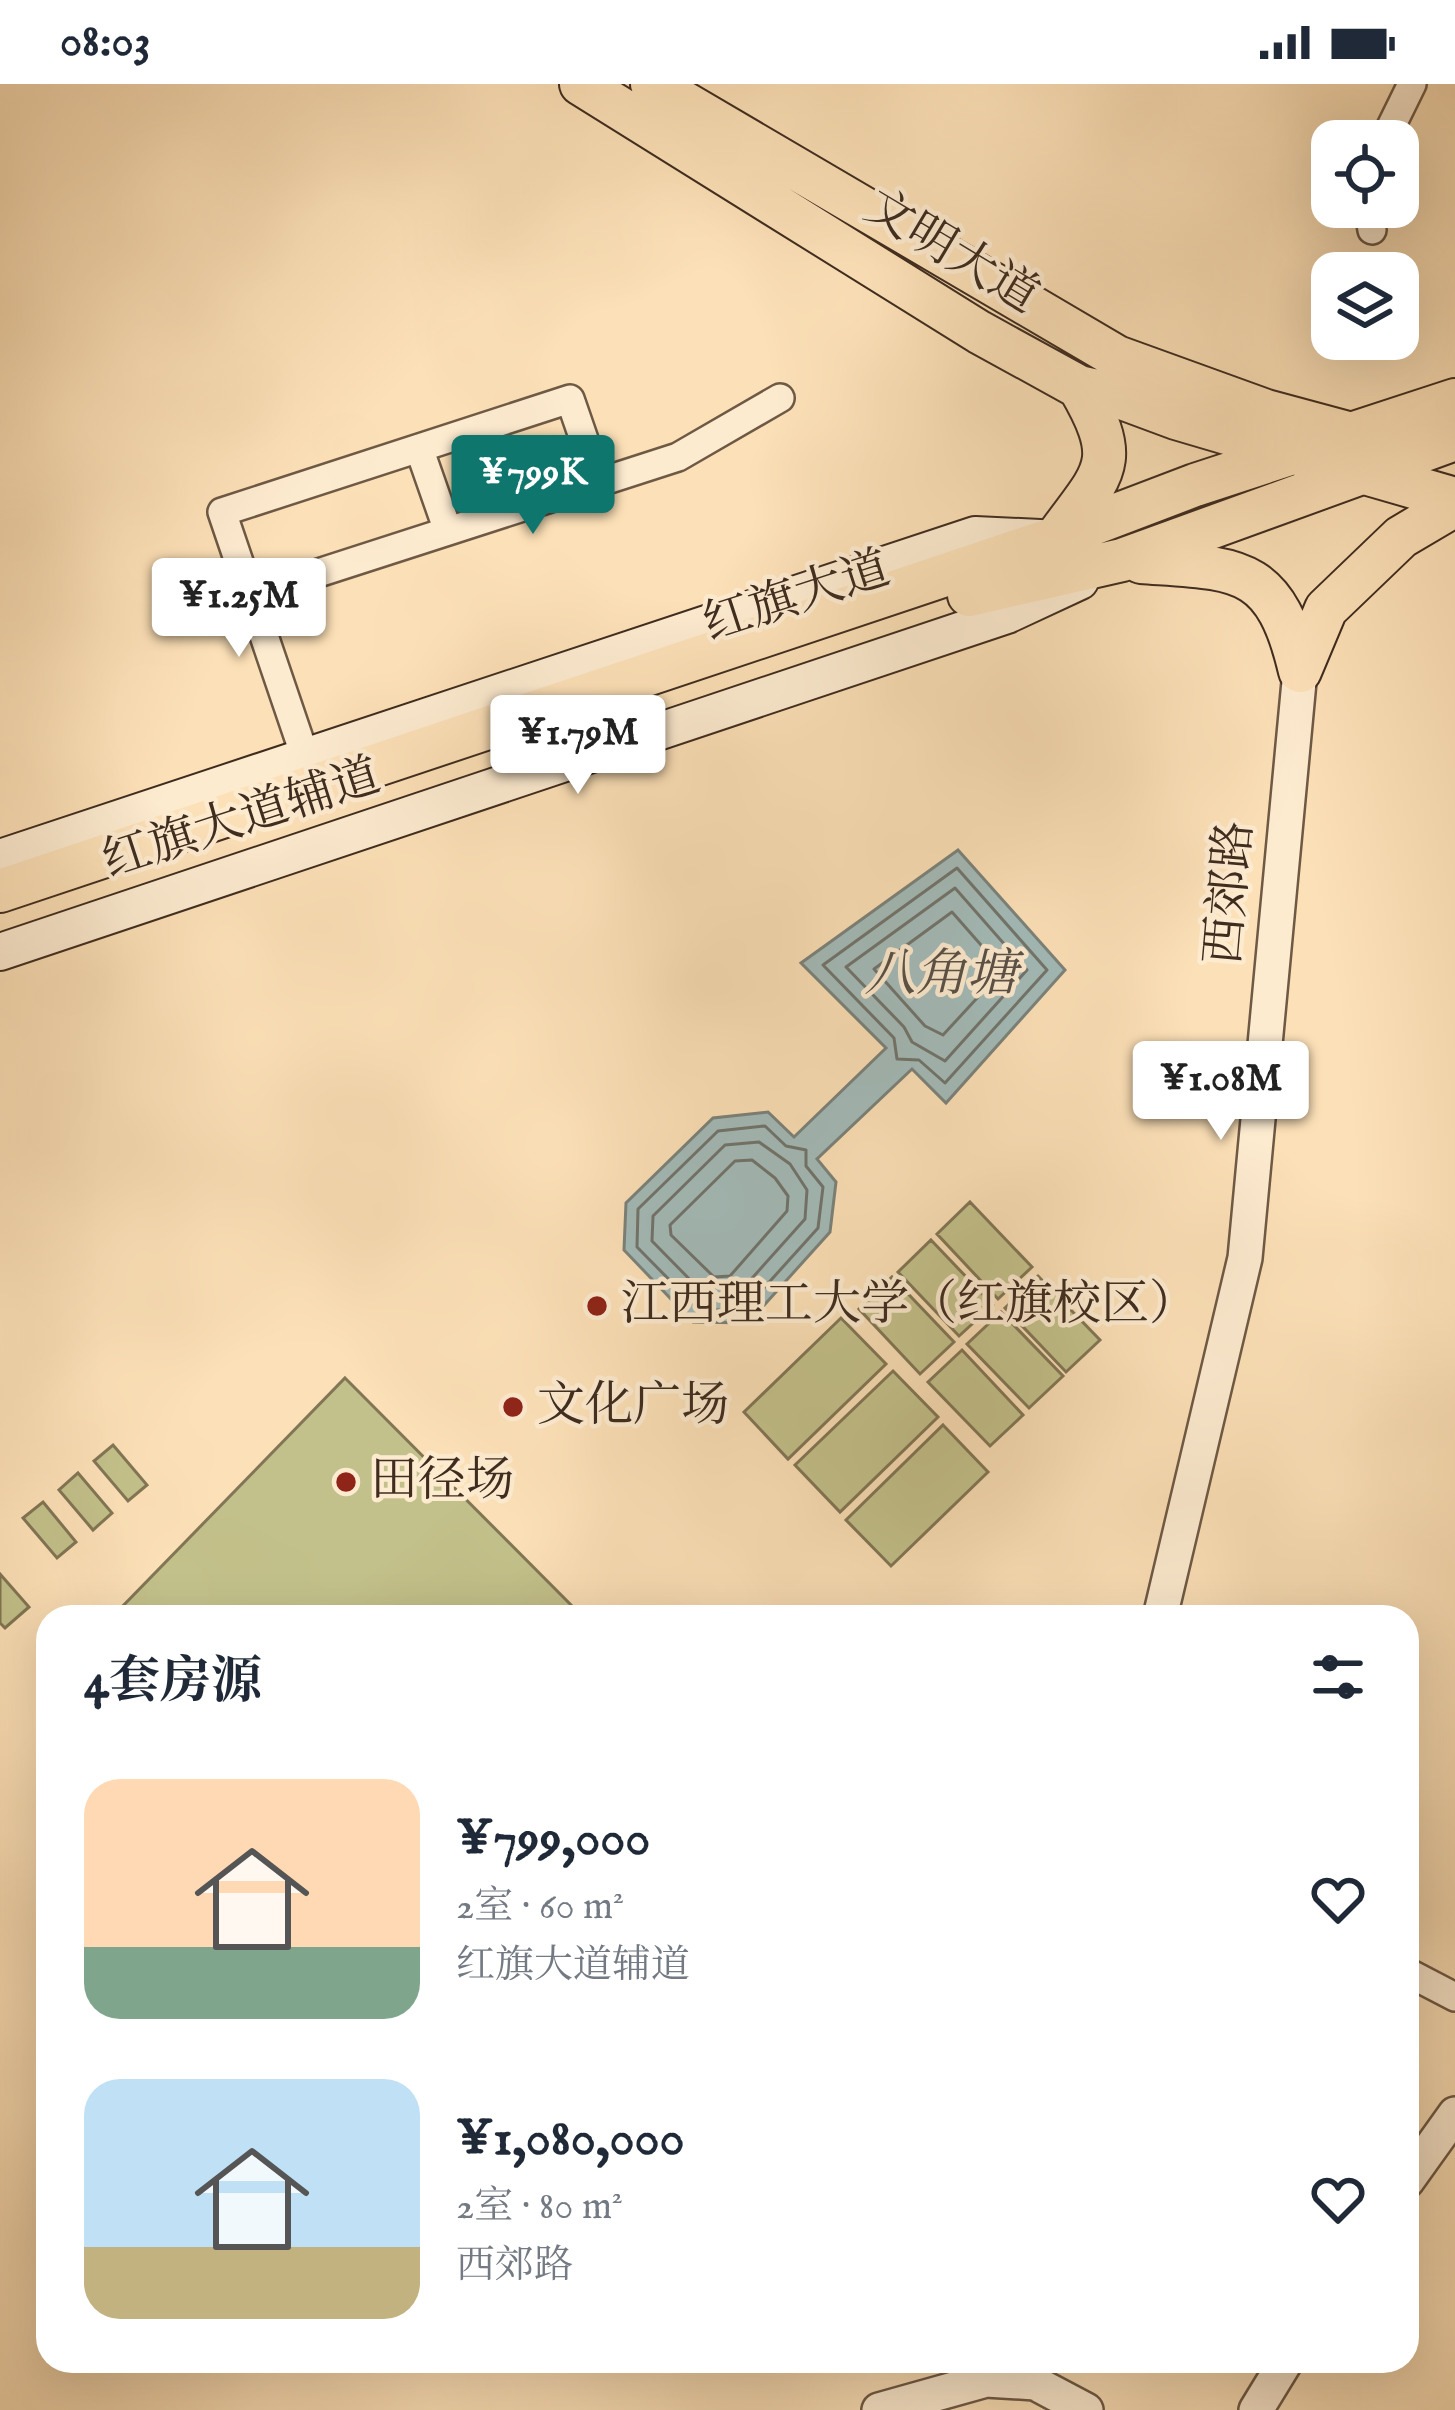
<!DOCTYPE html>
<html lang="zh">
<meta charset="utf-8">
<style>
body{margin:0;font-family:"IM FELL English","Noto Serif SC",serif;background:#f2f2f3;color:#1f2937;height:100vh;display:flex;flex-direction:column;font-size:45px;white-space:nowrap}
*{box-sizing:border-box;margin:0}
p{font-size:39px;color:#747a83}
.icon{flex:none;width:66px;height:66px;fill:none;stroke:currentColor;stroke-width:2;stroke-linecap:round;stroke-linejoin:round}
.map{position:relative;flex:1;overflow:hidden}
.sheet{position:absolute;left:36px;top:1521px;width:1383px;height:768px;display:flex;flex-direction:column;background:#fff;border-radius:36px;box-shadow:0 12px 48px #0002}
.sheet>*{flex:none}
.fabs{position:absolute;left:1311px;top:36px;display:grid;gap:24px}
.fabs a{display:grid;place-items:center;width:108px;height:108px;border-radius:24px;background:#fff;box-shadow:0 12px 48px #0002;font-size:60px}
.price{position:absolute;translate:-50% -102px;padding:0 27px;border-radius:12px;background:#fff;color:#222;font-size:39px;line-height:78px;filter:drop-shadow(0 3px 6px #0008)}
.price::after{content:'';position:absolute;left:50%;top:72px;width:36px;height:27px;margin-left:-18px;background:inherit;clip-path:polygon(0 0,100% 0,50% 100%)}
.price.current{background:#0f766e;color:#fff}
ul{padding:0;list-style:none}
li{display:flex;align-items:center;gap:36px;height:300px;padding:0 48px}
li span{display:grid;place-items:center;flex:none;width:336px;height:240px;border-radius:36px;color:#555}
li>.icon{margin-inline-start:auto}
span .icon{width:144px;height:144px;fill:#fffc;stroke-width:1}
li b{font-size:51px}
h2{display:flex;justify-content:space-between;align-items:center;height:144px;padding:0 48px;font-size:51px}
.status{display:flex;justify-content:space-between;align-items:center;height:84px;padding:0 60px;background:#fff;direction:ltr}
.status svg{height:33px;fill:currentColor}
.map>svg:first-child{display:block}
.green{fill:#c3c18b;stroke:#817655;stroke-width:3}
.water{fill:#a3bbb9;stroke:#7b827b;stroke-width:3}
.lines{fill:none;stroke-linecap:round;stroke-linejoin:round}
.shore{stroke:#71746c;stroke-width:3}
.minor-casing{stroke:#6e5945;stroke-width:32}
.tertiary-casing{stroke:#6e5945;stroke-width:38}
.secondary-casing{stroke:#3f2c1f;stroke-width:40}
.primary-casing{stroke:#3f2c1f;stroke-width:46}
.minor{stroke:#fdebd0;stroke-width:27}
.tertiary{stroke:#fdebd0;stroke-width:33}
.secondary{stroke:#fdebd0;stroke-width:36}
.primary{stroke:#fce0b7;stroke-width:42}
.poi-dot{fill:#8f2418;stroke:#fdebd0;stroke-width:4.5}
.labels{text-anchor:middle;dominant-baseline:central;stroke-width:9;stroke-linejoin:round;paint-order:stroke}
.street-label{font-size:48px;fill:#3f2c1f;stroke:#fdebd0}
.poi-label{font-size:48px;fill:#3f2c1f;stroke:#fdebd0;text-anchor:start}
.water-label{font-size:51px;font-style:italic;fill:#585046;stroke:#fdebd0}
</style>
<div class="status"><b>08:03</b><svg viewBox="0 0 49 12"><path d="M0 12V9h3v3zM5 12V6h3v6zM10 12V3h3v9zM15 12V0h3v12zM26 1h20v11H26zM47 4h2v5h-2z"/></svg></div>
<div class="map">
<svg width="1455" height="2326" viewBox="0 0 1455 2326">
<rect width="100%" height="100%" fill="#fce0b7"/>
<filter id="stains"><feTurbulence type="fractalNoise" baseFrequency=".00167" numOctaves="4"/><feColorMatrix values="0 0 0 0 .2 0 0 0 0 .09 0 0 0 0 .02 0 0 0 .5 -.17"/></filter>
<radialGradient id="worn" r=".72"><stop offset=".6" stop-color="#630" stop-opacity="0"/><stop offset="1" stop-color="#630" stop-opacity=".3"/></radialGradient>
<path class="green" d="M 970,1118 L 1032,1183 L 998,1215 L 937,1150 Z
M 931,1156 L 993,1221 L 959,1252 L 898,1188 Z
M 1038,1192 L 1100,1256 L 1066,1288 L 1005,1224 Z
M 892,1193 L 954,1258 L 920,1290 L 859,1225 Z
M 1001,1228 L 1063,1292 L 1029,1324 L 967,1260 Z
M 841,1234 L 886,1280 L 788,1375 L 744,1328 Z
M 962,1266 L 1023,1331 L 990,1362 L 928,1298 Z
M 893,1287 L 938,1333 L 840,1428 L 795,1381 Z
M 345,1294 L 583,1533 L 122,1533 L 117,1528 Z
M 943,1341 L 988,1388 L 891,1482 L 846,1436 Z
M 113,1361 L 147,1401 L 128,1417 L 94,1377 Z
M 78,1389 L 112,1429 L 93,1446 L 59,1406 Z
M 43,1418 L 76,1458 L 57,1474 L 23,1434 Z
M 0,1490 L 29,1523 L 5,1544 L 0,1539 Z"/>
<path class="water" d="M 958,766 L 1065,886 L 946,1019 L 912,985 L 817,1075 L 836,1098 L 830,1148 L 748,1239 L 693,1238 L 624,1166 L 626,1119 L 713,1034 L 768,1028 L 794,1053 L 886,964 L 801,879 Z"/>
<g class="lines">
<path class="shore" d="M 957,784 L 1047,886 L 945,999 L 919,976 L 897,975 L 894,954 L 823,881 Z
M 955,804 L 1027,886 L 945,977 L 912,958 L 904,943 L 846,883 Z
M 952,828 L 1003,886 L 943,951 L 925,942 L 874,885 Z
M 765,1042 L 786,1062 L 806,1066 L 806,1082 L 823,1103 L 818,1144 L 744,1226 L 699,1226 L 637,1163 L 638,1125 L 718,1047 Z
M 759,1058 L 790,1080 L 807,1106 L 805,1135 L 737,1211 L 705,1211 L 652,1157 L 653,1132 L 725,1061 Z
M 735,1077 L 752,1076 L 775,1094 L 788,1112 L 787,1127 L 730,1192 L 714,1193 L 671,1151 L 670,1141 Z"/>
<defs>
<path id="minor" d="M 1384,57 L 1412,0
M 1368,123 L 1372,146
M 419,364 L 448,447
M 250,511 L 678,373 L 780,314
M 310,687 L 222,428 L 570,315 L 599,399
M 1407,1888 L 1455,1913"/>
<path id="tertiary" d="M 1160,1533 L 1245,1174 L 1300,587
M 1407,2097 L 1455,2030
M 879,2326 L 986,2296 L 1035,2299 L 1086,2326
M 1256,2326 L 1286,2277"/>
<path id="secondary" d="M 0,774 L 975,451 L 1040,454
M 0,868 L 1007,531 L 1080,497"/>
<path id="primary" d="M 581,0 L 979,248 L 1079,303 L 1114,311 L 1176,334 L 1298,370
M 652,0 L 1117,273 L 1266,327 L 1355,351
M 1358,387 L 1455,415
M 1056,454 C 1104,388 1124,380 1079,303
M 1141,478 C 1238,485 1275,480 1300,587
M 969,511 L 1122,476 L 1455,355
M 1300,587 L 1326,525 L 1401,453 L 1455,421
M 0,807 L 1056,454 L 1195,401 L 1455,316"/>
</defs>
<use href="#minor" class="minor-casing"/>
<use href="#tertiary" class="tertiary-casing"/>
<use href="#secondary" class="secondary-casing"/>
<use href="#primary" class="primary-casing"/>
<use href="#minor" class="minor"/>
<use href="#tertiary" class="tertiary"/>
<use href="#secondary" class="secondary"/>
<use href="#primary" class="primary"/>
</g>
<g class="poi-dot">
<circle cx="597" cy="1222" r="12"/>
<circle cx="513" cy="1323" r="12"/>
<circle cx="346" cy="1398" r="12"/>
</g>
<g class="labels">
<g class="street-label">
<text transform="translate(951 169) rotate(31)">文明大道</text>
<text transform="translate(797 514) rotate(-18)">红旗大道</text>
<text transform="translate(242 736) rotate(-18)">红旗大道辅道</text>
<text transform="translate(1231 809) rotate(-85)">西郊路</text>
</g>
<g class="poi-label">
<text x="621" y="1222">江西理工大学（红旗校区）</text>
<text x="537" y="1323">文化广场</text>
<text x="370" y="1398">田径场</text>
</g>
<g class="water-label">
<text x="941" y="892">八角塘</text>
</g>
</g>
<rect width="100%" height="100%" filter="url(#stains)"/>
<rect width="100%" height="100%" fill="url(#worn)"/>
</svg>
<div class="fabs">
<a><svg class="icon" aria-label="locate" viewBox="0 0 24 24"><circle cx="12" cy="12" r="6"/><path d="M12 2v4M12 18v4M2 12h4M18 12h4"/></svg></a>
<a><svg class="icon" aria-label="layers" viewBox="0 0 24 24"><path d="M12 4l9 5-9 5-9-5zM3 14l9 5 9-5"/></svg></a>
</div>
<b class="price current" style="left:533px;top:453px">¥799K</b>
<b class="price" style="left:239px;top:576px">¥1.25M</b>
<b class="price" style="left:578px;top:713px">¥1.79M</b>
<b class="price" style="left:1221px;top:1059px">¥1.08M</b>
<section class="sheet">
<h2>4套房源<svg class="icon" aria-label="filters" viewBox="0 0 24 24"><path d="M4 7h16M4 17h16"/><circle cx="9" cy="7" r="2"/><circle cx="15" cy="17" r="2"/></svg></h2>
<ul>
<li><span style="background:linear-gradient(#ffd9b3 70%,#7fa58c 0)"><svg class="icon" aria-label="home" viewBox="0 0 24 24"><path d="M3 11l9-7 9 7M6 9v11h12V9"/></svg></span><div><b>¥799,000</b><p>2室 · 60 m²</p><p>红旗大道辅道</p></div><svg class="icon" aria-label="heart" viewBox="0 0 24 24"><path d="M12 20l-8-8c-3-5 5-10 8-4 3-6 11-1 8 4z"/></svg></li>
<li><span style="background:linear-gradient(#bfe0f5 70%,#c2b280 0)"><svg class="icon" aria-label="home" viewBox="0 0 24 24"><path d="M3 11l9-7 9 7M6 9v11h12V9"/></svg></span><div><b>¥1,080,000</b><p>2室 · 80 m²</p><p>西郊路</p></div><svg class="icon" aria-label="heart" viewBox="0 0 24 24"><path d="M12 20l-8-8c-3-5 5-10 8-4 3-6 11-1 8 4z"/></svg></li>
</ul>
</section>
</div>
